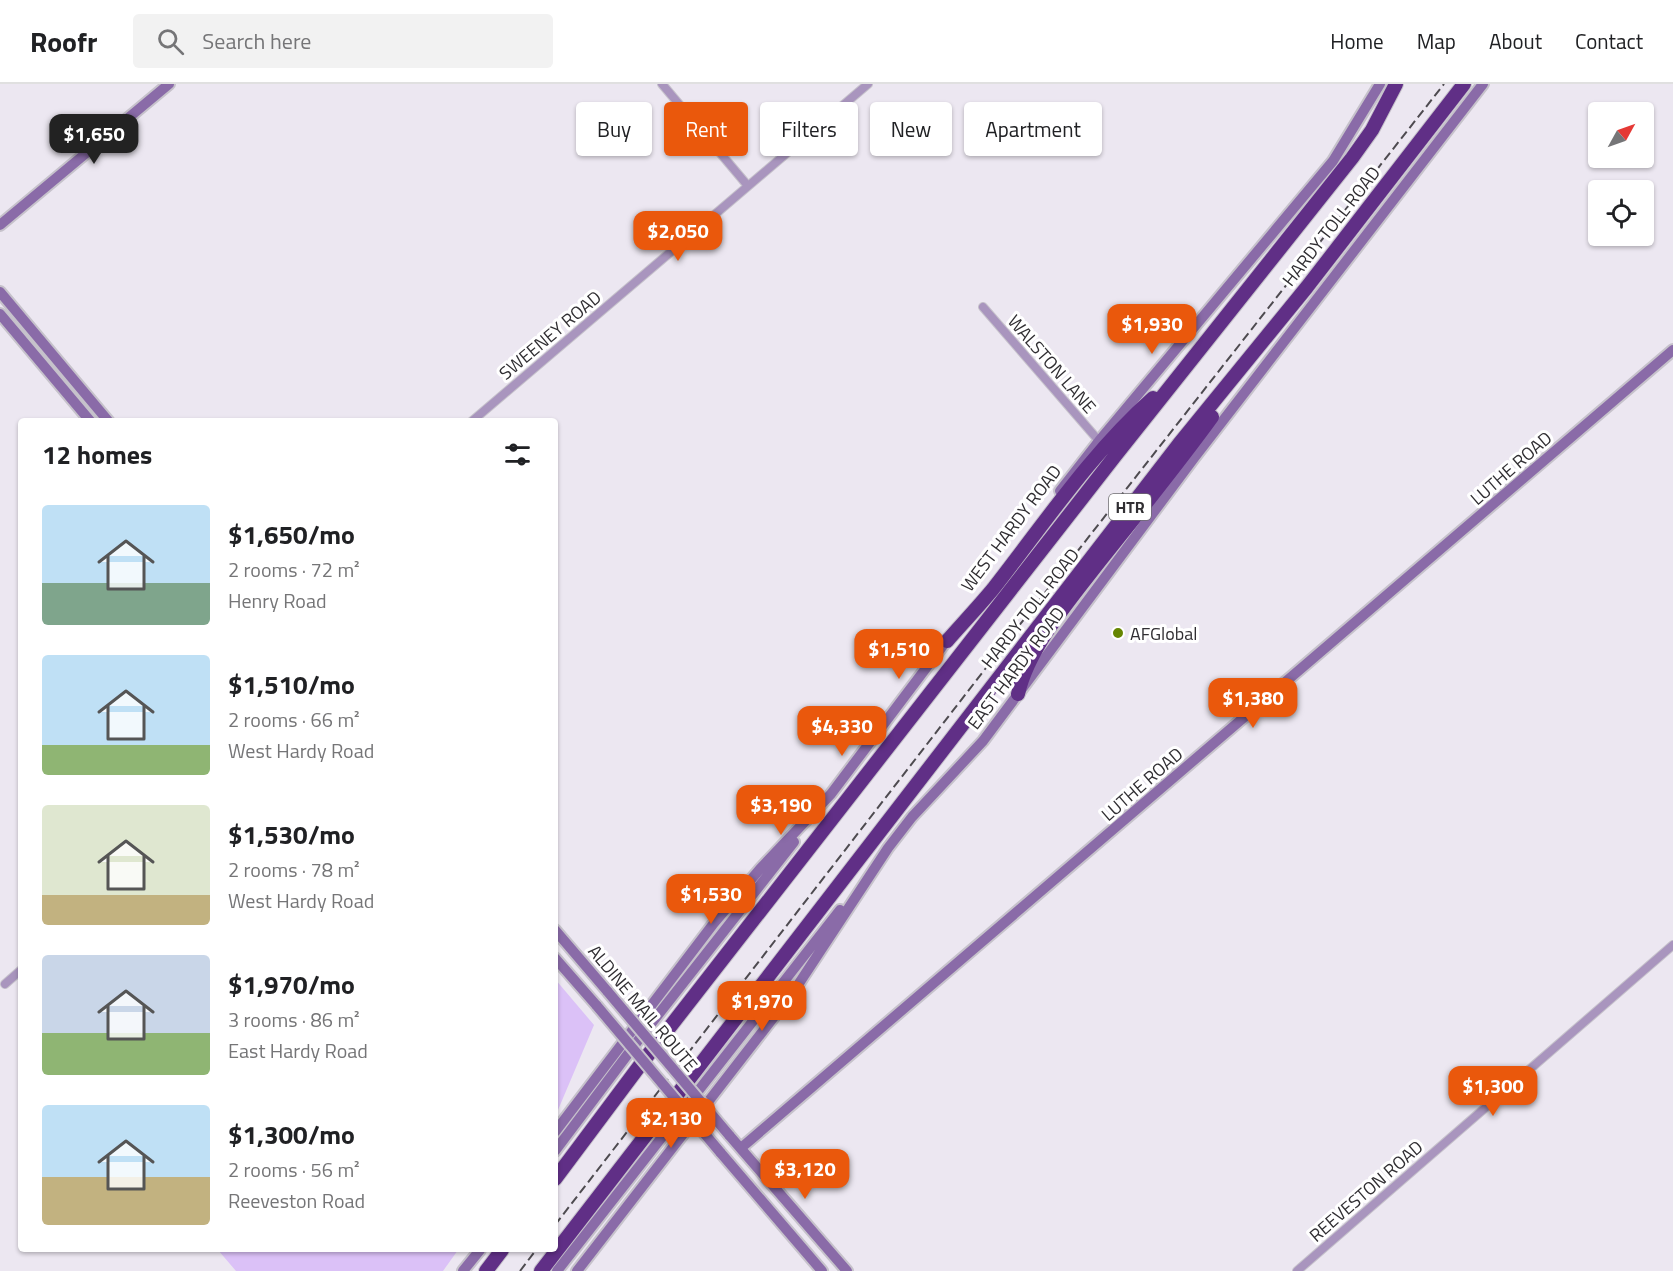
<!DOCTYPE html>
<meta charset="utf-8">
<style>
body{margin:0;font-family:"Titillium Web",sans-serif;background:#f2f2f2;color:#202124;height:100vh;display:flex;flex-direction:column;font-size:22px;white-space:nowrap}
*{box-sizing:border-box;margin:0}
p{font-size:20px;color:#757577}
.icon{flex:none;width:33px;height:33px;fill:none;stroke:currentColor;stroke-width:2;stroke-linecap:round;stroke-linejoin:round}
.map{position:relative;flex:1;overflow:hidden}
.drawer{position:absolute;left:18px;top:334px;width:540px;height:834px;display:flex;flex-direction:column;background:#fff;border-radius:6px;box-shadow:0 2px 4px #0004}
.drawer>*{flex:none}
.banner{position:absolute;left:576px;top:18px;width:570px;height:54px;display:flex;gap:12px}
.needle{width:39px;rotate:50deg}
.buttons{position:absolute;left:1588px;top:18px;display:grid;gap:12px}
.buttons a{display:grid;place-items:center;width:66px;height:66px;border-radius:6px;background:#fff;box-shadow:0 2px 4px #0004;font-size:30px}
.price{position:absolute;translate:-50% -51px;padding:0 14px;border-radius:12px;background:#ea580c;color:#fff;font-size:20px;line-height:39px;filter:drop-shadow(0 2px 3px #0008)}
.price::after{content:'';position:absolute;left:50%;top:36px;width:18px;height:14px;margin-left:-9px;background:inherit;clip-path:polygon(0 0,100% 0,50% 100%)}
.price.on{background:#222;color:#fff}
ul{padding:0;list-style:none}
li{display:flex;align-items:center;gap:18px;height:150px;padding:0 24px}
li span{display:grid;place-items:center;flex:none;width:168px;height:120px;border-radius:6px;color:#555}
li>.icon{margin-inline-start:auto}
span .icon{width:72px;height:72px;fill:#fffc;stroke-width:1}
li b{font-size:26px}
h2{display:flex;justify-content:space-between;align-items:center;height:72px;padding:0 24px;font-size:26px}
.tag{padding:0 21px;border-radius:6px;background:#fff;box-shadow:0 2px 4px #0004;font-size:21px;line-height:54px}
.tag.on{background:#ea580c;color:#fff}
header{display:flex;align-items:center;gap:36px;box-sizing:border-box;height:84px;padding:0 30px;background:#fff;border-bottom:2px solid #e0e0e0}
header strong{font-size:28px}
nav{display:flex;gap:33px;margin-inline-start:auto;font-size:21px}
.search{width:420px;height:54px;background:#f2f2f2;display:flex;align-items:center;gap:15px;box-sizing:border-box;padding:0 21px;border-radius:6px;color:#757577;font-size:22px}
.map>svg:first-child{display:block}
.green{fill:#dbc1f7}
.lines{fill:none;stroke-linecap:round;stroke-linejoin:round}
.street-casing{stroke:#c6c2cb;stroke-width:10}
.secondary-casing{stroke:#c6c2cb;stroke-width:14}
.highway-casing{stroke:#c6c2cb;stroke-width:16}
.street{stroke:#a995be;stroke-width:8}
.secondary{stroke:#8a6ba8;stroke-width:10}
.highway{stroke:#602f86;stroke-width:14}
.rail{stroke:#4e4b50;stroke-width:2;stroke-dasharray:9 4.5;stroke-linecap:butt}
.secondary-bridge-casing{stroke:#c6c2cb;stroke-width:14;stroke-linecap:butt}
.secondary-bridge{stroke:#8a6ba8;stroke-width:10}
.poi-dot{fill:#668601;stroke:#fff;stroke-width:2}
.labels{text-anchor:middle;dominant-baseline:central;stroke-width:6;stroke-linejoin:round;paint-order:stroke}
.shield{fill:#fff;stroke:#6e6d70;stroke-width:1.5}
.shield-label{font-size:16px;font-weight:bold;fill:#302e32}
.street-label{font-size:18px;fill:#302e32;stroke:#fff}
.poi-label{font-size:18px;fill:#302e32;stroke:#fff;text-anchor:start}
</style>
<header>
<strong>Roofr</strong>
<div class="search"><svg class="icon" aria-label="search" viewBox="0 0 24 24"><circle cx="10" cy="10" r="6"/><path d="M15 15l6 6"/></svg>Search here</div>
<nav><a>Home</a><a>Map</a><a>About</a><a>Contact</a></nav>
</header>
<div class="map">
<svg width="1673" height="1187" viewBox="0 0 1673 1187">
<rect width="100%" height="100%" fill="#ece7f1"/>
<path class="green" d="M 555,895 L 594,941 L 555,1033 Z
M 218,1166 L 458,1166 L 443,1187 L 236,1187 Z"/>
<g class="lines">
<defs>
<path id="street" d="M 662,0 L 748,102
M 983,223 L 1099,357
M 471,338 L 868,0
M 5,900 L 21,886
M 1297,1187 L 1673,861"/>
<path id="secondary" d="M 0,141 L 169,0
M 0,208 L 109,338
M 0,230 L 91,338
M 1060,407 L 1099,357 L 1333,77 L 1380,0
M 555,846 L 608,908
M 555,874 L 597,922
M 555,1048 L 714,839 L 760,785 L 831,710 L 951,551
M 729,1051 L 847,1187
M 741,1064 L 1673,266
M 555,1067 L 643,950 L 794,758
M 720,1068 L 822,1187
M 463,1187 L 480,1166
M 557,1187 L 840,826
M 577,1187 L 794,907 L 888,764 L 912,733 L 983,657 L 1194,374 L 1483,0"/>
<path id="highway" d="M 947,557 C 962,540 978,523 993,505 C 1044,440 1091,369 1153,314
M 1018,610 C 1028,565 1068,518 1096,482 C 1135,433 1175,384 1212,333
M 555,1095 L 641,980 L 1115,372 L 1352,74 L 1372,46 L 1396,0
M 486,1187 L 502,1166
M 541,1187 L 1179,360 L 1307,203 L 1464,0"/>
</defs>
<use href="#street" class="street-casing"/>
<use href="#secondary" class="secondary-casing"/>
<use href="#highway" class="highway-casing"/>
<use href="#street" class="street"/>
<use href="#secondary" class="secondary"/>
<use href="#highway" class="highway"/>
<path class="rail" d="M 555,1141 L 989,580 L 1444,0
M 520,1187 L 536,1166"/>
<defs>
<path id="secondary-bridge" d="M 608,908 L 729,1051
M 597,922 L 720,1068"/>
</defs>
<use href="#secondary-bridge" class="secondary-bridge-casing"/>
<use href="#secondary-bridge" class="secondary-bridge"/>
</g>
<circle class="poi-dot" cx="1118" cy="549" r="6"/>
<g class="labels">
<rect class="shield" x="1109" y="410" width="42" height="26" rx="4.5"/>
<g class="shield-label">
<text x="1130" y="423">HTR</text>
</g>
<g class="street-label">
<text transform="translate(1331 142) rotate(-52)">HARDY TOLL ROAD</text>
<text transform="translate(550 251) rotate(-40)">SWEENEY ROAD</text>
<text transform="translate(1052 280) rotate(49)">WALSTON LANE</text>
<text transform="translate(1511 384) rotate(-41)">LUTHE ROAD</text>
<text transform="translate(1011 444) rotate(-53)">WEST HARDY ROAD</text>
<text transform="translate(1030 524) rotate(-52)">HARDY TOLL ROAD</text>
<text transform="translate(1016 584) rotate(-53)">EAST HARDY ROAD</text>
<text transform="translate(1142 700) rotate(-41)">LUTHE ROAD</text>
<text transform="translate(643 924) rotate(50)">ALDINE MAIL ROUTE</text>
<text transform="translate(1366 1107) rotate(-41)">REEVESTON ROAD</text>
</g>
<g class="poi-label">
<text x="1130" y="549">AFGlobal</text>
</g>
</g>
</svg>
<div class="buttons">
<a><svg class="needle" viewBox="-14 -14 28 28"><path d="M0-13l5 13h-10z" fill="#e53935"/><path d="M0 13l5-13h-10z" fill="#757577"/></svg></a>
<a><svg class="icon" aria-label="locate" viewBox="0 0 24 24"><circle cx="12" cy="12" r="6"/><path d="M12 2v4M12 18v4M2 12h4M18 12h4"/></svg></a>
</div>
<b class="price on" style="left:94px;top:81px">$1,650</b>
<b class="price" style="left:678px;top:178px">$2,050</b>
<b class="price" style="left:1152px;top:271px">$1,930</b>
<b class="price" style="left:899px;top:596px">$1,510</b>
<b class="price" style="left:1253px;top:645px">$1,380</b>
<b class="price" style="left:842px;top:673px">$4,330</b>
<b class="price" style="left:781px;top:752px">$3,190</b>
<b class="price" style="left:711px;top:841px">$1,530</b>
<b class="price" style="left:762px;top:948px">$1,970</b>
<b class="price" style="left:1493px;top:1033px">$1,300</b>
<b class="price" style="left:671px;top:1065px">$2,130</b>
<b class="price" style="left:805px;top:1116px">$3,120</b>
<div class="banner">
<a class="tag">Buy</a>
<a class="tag on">Rent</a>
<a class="tag">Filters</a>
<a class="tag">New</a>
<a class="tag">Apartment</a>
</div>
<section class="drawer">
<h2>12 homes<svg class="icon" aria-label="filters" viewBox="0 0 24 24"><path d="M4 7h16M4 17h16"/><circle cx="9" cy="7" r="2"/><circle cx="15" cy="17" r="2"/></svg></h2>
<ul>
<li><span style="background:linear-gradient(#bfe0f5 65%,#7fa58c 0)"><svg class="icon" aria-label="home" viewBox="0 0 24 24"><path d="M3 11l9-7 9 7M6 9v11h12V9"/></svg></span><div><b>$1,650/mo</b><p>2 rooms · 72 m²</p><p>Henry Road</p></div></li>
<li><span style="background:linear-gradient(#bfe0f5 75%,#8fb573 0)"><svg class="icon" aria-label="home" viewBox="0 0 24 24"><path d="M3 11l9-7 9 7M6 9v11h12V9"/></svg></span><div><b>$1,510/mo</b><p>2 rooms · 66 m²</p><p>West Hardy Road</p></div></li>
<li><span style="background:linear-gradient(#dfe7d0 75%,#c2b280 0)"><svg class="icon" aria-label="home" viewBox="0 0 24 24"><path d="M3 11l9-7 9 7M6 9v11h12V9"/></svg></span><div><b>$1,530/mo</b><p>2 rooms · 78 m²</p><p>West Hardy Road</p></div></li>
<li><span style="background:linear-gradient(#c9d6e8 65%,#8fb573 0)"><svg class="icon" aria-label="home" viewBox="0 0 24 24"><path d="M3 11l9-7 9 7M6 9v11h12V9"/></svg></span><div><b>$1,970/mo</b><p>3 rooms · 86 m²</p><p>East Hardy Road</p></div></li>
<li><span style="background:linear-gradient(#bfe0f5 60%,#c2b280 0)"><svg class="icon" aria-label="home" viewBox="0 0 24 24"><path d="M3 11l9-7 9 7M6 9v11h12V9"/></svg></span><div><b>$1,300/mo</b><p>2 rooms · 56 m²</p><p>Reeveston Road</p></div></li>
</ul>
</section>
</div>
